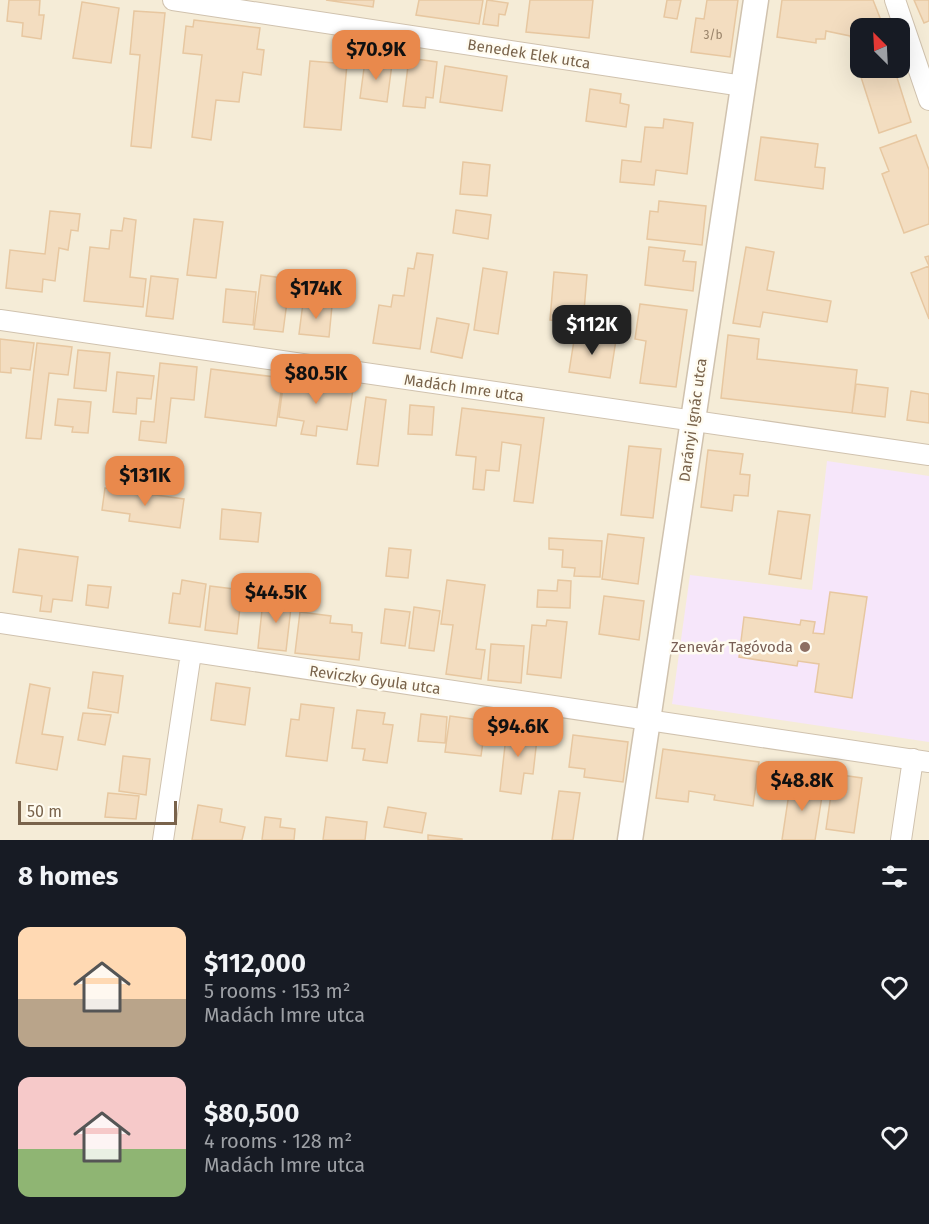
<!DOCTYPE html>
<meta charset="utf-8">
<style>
body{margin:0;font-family:"Fira Sans",sans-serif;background:#242831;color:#f1f3f6;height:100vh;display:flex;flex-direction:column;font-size:22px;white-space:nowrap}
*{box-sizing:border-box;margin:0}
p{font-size:20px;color:#9ea1a6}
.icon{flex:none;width:33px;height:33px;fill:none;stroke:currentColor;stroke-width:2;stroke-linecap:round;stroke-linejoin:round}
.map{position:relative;height:840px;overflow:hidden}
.sheet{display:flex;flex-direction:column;background:#171b24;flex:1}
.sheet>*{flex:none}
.needle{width:39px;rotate:336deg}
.buttons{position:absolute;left:850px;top:18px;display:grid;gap:12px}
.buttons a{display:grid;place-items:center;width:60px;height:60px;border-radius:12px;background:#171b24;box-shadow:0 6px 24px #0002;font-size:30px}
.scale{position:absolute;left:18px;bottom:15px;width:159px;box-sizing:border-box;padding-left:6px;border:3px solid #79634b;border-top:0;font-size:16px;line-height:21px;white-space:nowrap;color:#79634b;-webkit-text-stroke:4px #fffcf1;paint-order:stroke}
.price{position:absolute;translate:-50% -51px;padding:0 14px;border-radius:12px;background:#e9894c;color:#111;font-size:20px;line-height:39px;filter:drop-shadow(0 2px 3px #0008)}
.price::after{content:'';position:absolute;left:50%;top:36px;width:18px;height:14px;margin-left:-9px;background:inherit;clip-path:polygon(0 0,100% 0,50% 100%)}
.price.on{background:#222;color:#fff}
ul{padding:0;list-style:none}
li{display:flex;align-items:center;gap:18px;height:150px;padding:0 18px}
li span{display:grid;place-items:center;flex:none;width:168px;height:120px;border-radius:12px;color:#555}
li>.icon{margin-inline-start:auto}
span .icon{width:72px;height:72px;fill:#fffc;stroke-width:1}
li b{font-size:26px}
h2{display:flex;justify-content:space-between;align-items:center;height:72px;padding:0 18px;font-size:26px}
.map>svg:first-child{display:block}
.residential{fill:#f5ecd7;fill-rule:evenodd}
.education{fill:#f6e6fa}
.building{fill:#f3ddc0;stroke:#e7c7a0;stroke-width:1.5}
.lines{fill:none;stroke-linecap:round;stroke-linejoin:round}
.minor-casing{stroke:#d0c2ae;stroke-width:22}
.tertiary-casing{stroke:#d0c2ae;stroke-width:27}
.minor{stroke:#fff;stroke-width:20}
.tertiary{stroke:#fff;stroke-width:24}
.education-dot{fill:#8d6e63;stroke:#fffcf1;stroke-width:2}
.labels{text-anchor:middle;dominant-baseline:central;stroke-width:5;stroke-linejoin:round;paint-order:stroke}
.number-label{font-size:12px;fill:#988268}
.street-label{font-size:15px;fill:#79634b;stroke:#fffcf1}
.education-label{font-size:15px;fill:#785e54;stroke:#fffcf1;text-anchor:end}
</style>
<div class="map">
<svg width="929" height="840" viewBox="0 0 929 840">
<rect width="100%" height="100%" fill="#fdf9e9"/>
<path class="residential" d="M 0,0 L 929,0 L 929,840 L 0,840 ZM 861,28 L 900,28 L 900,68 L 861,68 Z"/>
<path class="education" d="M 827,461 L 929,476 L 929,742 L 672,704 L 690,575 L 812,590 Z"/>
<path class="building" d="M 9,0 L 40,0 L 39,15 L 44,15 L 41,39 L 22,36 L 23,23 L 7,21 Z
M 326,0 L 374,0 L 373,7 Z
M 419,0 L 483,0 L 479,24 L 416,15 Z
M 487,0 L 508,3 L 505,15 L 499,14 L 498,26 L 483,24 Z
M 530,0 L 593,0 L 589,38 L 526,32 Z
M 667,0 L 681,0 L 677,19 L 664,17 Z
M 707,0 L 738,0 L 730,57 L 691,52 L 696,18 L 704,19 Z
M 782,0 L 873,0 L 884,28 L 861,28 L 861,39 L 852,42 L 850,36 L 826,31 L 825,39 L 816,39 L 816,43 L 777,37 Z
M 914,0 L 929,0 L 929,21 L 924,23 Z
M 82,2 L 119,8 L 111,63 L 73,58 Z
M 134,11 L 165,13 L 151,148 L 131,146 L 140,55 L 130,54 Z
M 194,20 L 260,28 L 257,49 L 264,50 L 261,75 L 243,72 L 239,102 L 216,100 L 211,140 L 192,137 L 202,55 L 183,53 L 186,26 L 193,27 Z
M 409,58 L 437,62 L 433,98 L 426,97 L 425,108 L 403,106 Z
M 310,61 L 347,64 L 341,130 L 304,127 Z
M 365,61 L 392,64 L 387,102 L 360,98 Z
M 445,66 L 507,76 L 502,111 L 440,102 Z
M 879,68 L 894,68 L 911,122 L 879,133 L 860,74 Z
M 590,89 L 621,94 L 620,103 L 629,105 L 626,127 L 586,121 Z
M 664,119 L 693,123 L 687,174 L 656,170 L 654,185 L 620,182 L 622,160 L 641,162 L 645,127 L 663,128 Z
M 916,135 L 929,170 L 929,224 L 904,233 L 882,174 L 889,171 L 880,148 Z
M 761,137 L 818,144 L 815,167 L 825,168 L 823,189 L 755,180 Z
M 463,162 L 490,165 L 487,196 L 460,194 Z
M 659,201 L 706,206 L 702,245 L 647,239 L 650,211 L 658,212 Z
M 456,210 L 491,215 L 488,239 L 453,233 Z
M 50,211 L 80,214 L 78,231 L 71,230 L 68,250 L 59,248 L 55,281 L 43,279 L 42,292 L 6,288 L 10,250 L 45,254 Z
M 124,218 L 136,220 L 130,277 L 146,279 L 143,307 L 84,301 L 90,247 L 109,249 L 111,230 L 122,231 Z
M 194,219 L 223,222 L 216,278 L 187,275 Z
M 649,247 L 685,251 L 683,261 L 696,262 L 693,291 L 645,285 Z
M 746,247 L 774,252 L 767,290 L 831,301 L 827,322 L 763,312 L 760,327 L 733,323 Z
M 417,253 L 433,255 L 420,349 L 373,343 L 379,305 L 391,307 L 393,295 L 404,296 L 408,268 L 414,269 Z
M 929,256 L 929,319 L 911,273 L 929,266 L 925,257 Z
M 483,268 L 507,272 L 498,334 L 474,330 Z
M 554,272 L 587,275 L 583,323 L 550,320 Z
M 261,275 L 290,279 L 283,332 L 254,329 Z
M 151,276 L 178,279 L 173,319 L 146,316 Z
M 226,289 L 256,292 L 253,325 L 223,322 Z
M 303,303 L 332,306 L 329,337 L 299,334 Z
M 640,304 L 687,310 L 676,387 L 640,383 L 646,341 L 635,339 Z
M 437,318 L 469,324 L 462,358 L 431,352 Z
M 575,334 L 616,340 L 610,378 L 569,372 Z
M 728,335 L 759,339 L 757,359 L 857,370 L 852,413 L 721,398 Z
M 0,339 L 34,343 L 30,370 L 11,368 L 11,373 L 0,372 Z
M 37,343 L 72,347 L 68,375 L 49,373 L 41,439 L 26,438 Z
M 78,350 L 110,353 L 106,391 L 74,388 Z
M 160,363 L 197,367 L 194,400 L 171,398 L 166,443 L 139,440 L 141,421 L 154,422 Z
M 211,369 L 283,378 L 276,426 L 205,417 Z
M 117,372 L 154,376 L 151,399 L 137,398 L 136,414 L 113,412 Z
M 284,379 L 353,389 L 347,430 L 317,426 L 316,436 L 301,434 L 304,421 L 279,417 Z
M 856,384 L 888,388 L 885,417 L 852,413 Z
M 911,391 L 929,394 L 929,423 L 907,420 Z
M 366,397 L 386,400 L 378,466 L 357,464 Z
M 58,399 L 91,402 L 88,433 L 72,432 L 73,427 L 55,425 Z
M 410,405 L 434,407 L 432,435 L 408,434 Z
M 462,408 L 544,418 L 533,503 L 514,501 L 521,445 L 502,442 L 499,471 L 486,470 L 484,490 L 473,489 L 476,457 L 456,455 Z
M 629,446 L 661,449 L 653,518 L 621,515 Z
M 708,450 L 743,454 L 740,474 L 750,475 L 748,496 L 734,495 L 732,511 L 701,507 Z
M 105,488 L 184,499 L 180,528 L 129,521 L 130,514 L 102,510 Z
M 222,509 L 261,513 L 258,542 L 220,539 Z
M 778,511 L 810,515 L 801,579 L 769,574 Z
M 608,534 L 644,538 L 638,584 L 602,579 Z
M 549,538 L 602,541 L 600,577 L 574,576 L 575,568 L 562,567 L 563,550 L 549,549 Z
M 389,548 L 411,550 L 408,578 L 386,576 Z
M 19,549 L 78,557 L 72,601 L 53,599 L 51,612 L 40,611 L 42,596 L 13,592 Z
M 182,580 L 206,584 L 200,627 L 169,623 L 173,593 L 180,594 Z
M 447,580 L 485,585 L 476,649 L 485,650 L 481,679 L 446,674 L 453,625 L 441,624 Z
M 558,580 L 571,581 L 570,608 L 537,607 L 538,590 L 557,591 Z
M 88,585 L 111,587 L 108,608 L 86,605 Z
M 210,586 L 242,590 L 237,634 L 205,630 Z
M 280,589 L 293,590 L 286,651 L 258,648 L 262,610 L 278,611 Z
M 830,592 L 867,597 L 852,698 L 815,692 L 819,664 L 798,661 L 797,666 L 739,657 L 744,617 L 800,625 L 801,620 L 815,622 L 813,633 L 824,634 Z
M 604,596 L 644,601 L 639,640 L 599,634 Z
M 414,607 L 440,611 L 434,651 L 409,648 Z
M 385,609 L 410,612 L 405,646 L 381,643 Z
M 300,612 L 331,616 L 330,623 L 352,625 L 352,632 L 362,633 L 359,660 L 295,653 Z
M 547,620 L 567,622 L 561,678 L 527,674 L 532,625 L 546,626 Z
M 491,644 L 524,646 L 521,683 L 488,680 Z
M 93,672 L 123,676 L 118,713 L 88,708 Z
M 216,683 L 250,688 L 245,725 L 211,720 Z
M 30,684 L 50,688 L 42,734 L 63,737 L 57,770 L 16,763 Z
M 301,704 L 334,708 L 327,761 L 286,756 L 291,719 L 299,720 Z
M 357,710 L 385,713 L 383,724 L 393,725 L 387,763 L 363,760 L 365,749 L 352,748 Z
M 83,713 L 111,715 L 105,745 L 78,740 Z
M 421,714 L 447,717 L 445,743 L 418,741 Z
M 450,716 L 486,721 L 481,756 L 445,752 Z
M 507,727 L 538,730 L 533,774 L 524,773 L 521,794 L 500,791 Z
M 573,735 L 628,742 L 623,782 L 584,777 L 585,769 L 569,767 Z
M 663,749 L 759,762 L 753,806 L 714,800 L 715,795 L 689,791 L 688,802 L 656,798 Z
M 123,756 L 150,759 L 146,795 L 119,791 Z
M 834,774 L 862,778 L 854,833 L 826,829 Z
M 791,780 L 817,784 L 816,789 L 823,790 L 815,840 L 782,840 Z
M 559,791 L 580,793 L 573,840 L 552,840 Z
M 108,793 L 139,796 L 136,819 L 105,817 Z
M 198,805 L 222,809 L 220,822 L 245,827 L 242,840 L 192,840 Z
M 388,807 L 426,813 L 422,833 L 384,827 Z
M 265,817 L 281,819 L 280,827 L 295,829 L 294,840 L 262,840 Z
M 326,817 L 367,822 L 365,840 L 323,840 Z
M 428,835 L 462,839 L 462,840 L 428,840 Z"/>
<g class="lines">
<defs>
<path id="minor" d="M 173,0 L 743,86
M 895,0 L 929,100
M 0,320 L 929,455
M 0,623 L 929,762
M 163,840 L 191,653
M 901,840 L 913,759"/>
<path id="tertiary" d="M 630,840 L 756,0"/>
</defs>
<use href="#minor" class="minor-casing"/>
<use href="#tertiary" class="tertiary-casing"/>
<use href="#minor" class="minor"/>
<use href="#tertiary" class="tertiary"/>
</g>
<circle class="education-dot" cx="805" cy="647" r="6"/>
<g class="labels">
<g class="number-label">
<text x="713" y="35">3/b</text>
</g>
<g class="street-label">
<text transform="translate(529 54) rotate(9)">Benedek Elek utca</text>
<text transform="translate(464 388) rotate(8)">Madách Imre utca</text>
<text transform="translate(693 420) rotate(-82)">Darányi Ignác utca</text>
<text transform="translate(375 680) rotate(8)">Reviczky Gyula utca</text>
</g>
<g class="education-label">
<text x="793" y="647">Zenevár Tagóvoda</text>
</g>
</g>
</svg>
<div class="buttons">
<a><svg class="needle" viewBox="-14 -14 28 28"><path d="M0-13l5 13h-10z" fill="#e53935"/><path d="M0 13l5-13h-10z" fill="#9ea1a6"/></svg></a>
</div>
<div class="scale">50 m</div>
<b class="price" style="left:376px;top:81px">$70.9K</b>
<b class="price" style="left:316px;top:320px">$174K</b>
<b class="price on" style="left:592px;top:356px">$112K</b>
<b class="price" style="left:316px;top:405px">$80.5K</b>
<b class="price" style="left:145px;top:507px">$131K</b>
<b class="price" style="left:276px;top:624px">$44.5K</b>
<b class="price" style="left:518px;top:758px">$94.6K</b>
<b class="price" style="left:802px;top:812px">$48.8K</b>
</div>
<section class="sheet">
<h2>8 homes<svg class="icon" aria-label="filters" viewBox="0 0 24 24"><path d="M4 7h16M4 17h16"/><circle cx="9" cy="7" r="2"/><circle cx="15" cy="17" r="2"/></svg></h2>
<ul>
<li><span style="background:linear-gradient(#ffd9b3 60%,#b9a48a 0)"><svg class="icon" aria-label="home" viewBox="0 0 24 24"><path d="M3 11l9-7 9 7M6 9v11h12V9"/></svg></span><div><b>$112,000</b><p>5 rooms · 153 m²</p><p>Madách Imre utca</p></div><svg class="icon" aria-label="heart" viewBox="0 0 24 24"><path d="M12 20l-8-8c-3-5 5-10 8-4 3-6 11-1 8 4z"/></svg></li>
<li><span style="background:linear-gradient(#f6c9c9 60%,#8fb573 0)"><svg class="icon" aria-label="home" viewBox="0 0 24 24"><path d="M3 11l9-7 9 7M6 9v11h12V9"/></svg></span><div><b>$80,500</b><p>4 rooms · 128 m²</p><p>Madách Imre utca</p></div><svg class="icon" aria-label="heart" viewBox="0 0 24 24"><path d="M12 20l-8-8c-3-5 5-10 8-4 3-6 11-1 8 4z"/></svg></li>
</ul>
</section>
